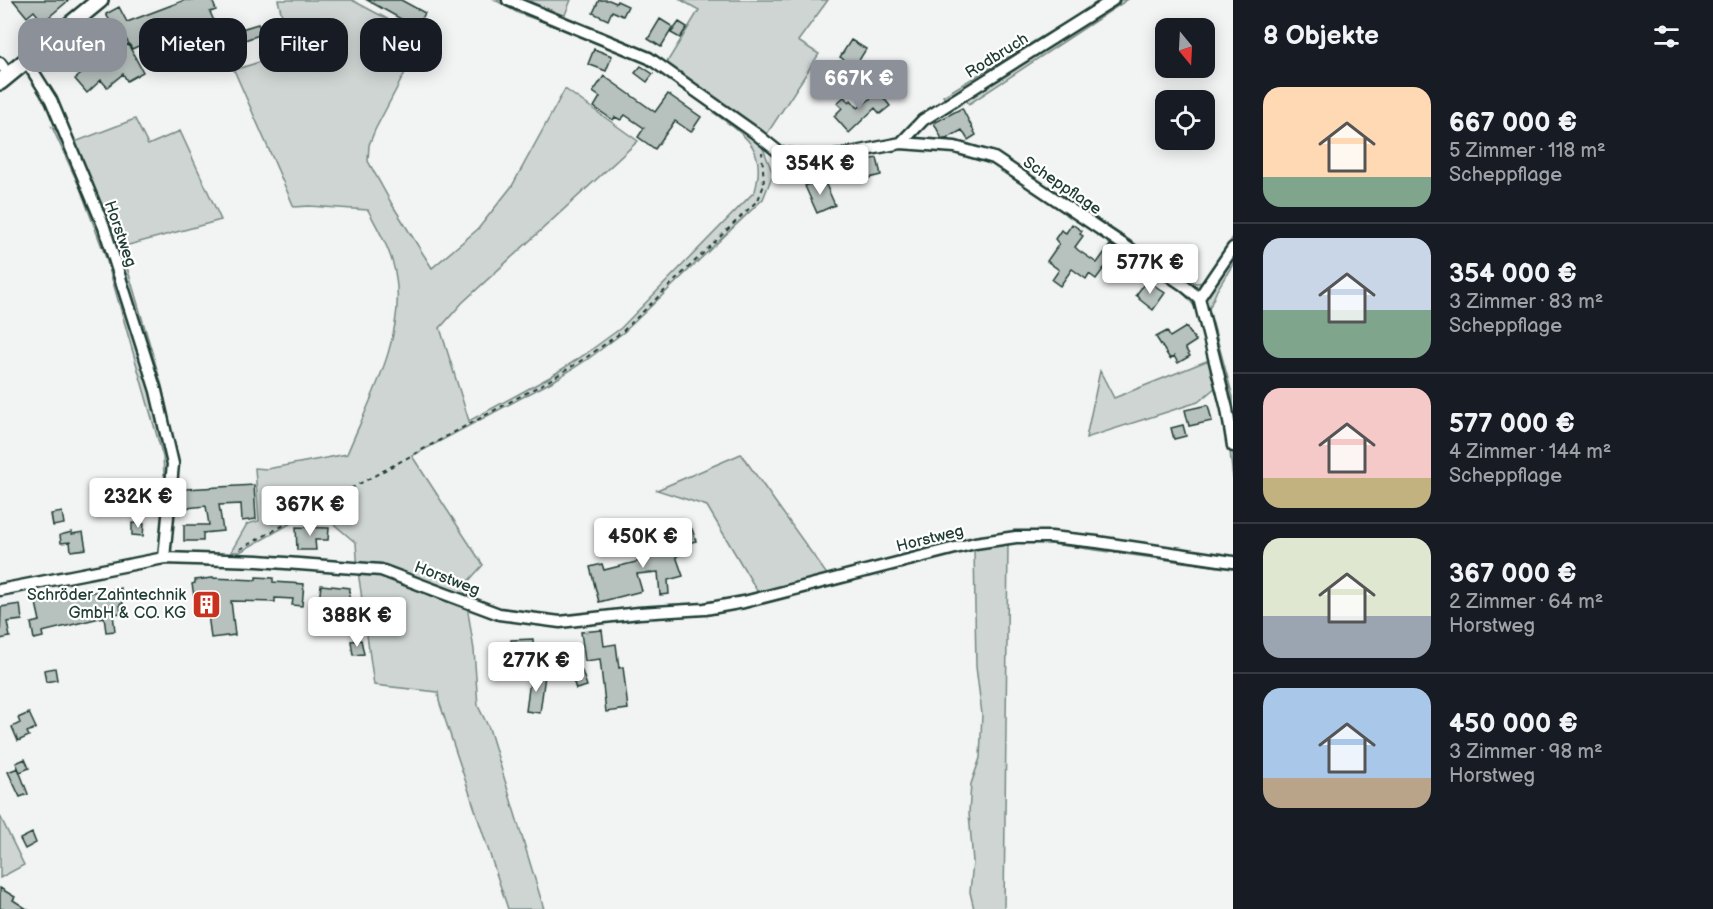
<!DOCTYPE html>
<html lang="de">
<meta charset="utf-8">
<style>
body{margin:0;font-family:"Balsamiq Sans",sans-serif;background:#20242c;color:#f1f3f6;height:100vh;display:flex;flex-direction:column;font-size:22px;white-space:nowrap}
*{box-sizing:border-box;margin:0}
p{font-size:20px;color:#9ea1a6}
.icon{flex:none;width:33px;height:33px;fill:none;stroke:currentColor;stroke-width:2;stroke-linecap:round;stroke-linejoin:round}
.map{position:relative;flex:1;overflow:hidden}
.details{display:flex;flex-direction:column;background:#171b24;width:480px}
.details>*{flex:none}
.banner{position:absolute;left:18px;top:18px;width:570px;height:54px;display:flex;gap:12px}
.needle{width:39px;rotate:162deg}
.buttons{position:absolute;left:1155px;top:18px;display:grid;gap:12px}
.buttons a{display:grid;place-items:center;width:60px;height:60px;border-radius:12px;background:#171b24;box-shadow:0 3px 15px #0003;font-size:30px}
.price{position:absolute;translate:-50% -51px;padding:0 14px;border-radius:6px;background:#fff;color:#222;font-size:20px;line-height:39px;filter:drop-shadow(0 2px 3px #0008)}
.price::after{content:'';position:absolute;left:50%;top:36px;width:18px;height:14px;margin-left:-9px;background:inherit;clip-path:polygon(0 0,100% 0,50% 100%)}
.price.on{background:#8c9099;color:#fff}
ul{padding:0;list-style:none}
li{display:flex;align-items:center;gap:18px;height:150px;padding:0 30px}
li+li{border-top:2px solid #363941}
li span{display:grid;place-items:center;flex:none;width:168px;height:120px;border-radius:18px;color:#555}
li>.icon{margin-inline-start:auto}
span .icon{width:72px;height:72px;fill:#fffc;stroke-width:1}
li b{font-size:26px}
h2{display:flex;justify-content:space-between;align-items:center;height:72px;padding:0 30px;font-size:26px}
.chip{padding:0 21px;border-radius:18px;background:#171b24;box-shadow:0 3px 15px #0003;font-size:21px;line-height:54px}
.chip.on{background:#8c9099;color:#fff}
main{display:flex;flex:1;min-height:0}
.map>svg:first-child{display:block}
.green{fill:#ced5d3;stroke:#768984;stroke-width:1.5}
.building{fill:#b7c1bd;stroke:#1f3d34;stroke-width:1.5}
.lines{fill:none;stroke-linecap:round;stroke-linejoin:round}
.street-casing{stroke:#1f3d34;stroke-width:15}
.secondary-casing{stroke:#1f3d34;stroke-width:20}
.path{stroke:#1f3d34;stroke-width:2;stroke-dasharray:4.5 4.5;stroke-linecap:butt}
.street{stroke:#fff;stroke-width:10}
.secondary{stroke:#fff;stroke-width:15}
.labels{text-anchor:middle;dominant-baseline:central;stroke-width:4.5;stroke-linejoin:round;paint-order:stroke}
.street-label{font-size:16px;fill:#1f3d34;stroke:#fff}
.poi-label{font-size:16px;fill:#1f3d34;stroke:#fff;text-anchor:end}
</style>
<main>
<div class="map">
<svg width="1233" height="909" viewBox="0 0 1233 909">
<rect width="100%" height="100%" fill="#f2f3f3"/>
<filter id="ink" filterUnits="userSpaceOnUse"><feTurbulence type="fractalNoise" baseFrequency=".0167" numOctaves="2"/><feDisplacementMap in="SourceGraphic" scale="12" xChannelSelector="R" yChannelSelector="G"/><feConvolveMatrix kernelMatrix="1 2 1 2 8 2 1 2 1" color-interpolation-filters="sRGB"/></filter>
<g filter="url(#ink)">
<path class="green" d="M 278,0 L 352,0 L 423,38 L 375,130 L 369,145 L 368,161 L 393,206 L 432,268 L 478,229 L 512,186 L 565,89 L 638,141 L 462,303 L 440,328 L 469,421 L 550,377 L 584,355 L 621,328 L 755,191 C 767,148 746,136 714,113 L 718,109 L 661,72 L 699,10 L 681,0 L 828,0 L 798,41 L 819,54 L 761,143 L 773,174 L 763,199 L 624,332 L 588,359 L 555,380 L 412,456 L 483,565 L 464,586 L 474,650 L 478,706 L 489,728 L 544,909 L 508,909 L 439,701 L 438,692 L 374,685 L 358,571 L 356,543 L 316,509 L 240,552 L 231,552 L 247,524 L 259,521 L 255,468 L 267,469 L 347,454 C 369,401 405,337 396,278 C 393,254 379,231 368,210 L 309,206 L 294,207 L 234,70 L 291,52 Z
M 495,0 L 571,0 L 564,17 L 588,38 L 518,13 Z
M 1103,0 L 1127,0 L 969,104 L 961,93 L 947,103 L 943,96 Z
M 135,119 L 148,145 L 180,131 L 221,220 L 121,247 L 162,386 L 178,465 L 177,475 L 164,475 L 163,457 L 106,258 L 80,188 L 52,127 L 75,142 Z
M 994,151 L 1195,283 L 1205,282 L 1233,237 L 1233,264 L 1217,290 L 1209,309 L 1233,397 L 1233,478 L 1227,426 L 1216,387 L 1198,402 L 1086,438 L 1100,371 L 1114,398 L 1209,360 L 1195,307 L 1179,287 L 1001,169 L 987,162 Z
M 741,454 L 828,576 L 1018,533 L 1233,557 L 1233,569 L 1037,542 L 1008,543 L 1004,909 L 974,909 L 970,892 L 973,862 L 969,813 L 971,784 L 980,758 L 982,714 L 976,667 L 974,547 L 738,608 L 672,617 L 677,608 L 705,605 L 759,594 L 707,506 L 657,490 Z
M 0,816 L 24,865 L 0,878 Z"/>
<path class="building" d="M 13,0 L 69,0 L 43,22 L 34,11 L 27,17 Z
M 185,0 L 212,0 L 216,10 L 210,12 L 214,21 L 178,34 L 185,48 L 171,54 L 162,35 L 132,49 L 118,26 L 114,28 L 106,14 L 119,7 L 127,22 Z
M 367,0 L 401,0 L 425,13 L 417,28 Z
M 599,0 L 609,0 L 616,3 L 617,1 L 628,6 L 623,16 L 612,11 L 608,20 L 593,13 Z
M 660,19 L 673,27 L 661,47 L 648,39 Z
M 679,22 L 687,27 L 680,38 L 671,33 Z
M 258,24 L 262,34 L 242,41 L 238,30 Z
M 91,33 L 98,42 L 82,58 L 73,48 Z
M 851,40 L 866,49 L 855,67 L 840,57 Z
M 128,44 L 143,72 L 127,81 L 123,74 L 107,87 L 101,80 L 87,93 L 75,79 L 86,70 L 84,67 Z
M 594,49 L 612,56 L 606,71 L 588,64 Z
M 641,66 L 653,74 L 647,82 L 635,73 Z
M 604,76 L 655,112 L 668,94 L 701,117 L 691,132 L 675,121 L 655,149 L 638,137 L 644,128 L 625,115 L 621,120 L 615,117 L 613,120 L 594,107 L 600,97 L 593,92 Z
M 879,92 L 890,106 L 880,114 L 875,108 L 849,133 L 834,116 L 842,108 L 837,103 L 844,97 L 849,102 L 851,100 L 858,108 Z
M 962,108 L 976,135 L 968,140 L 962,130 L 946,139 L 942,139 L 934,123 Z
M 877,158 L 881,175 L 865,179 L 861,161 Z
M 823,178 L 835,205 L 817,213 L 805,186 Z
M 1072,224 L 1082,231 L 1080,234 L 1083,236 L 1075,247 L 1078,250 L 1097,263 L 1110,245 L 1117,249 L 1112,256 L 1119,260 L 1110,273 L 1104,268 L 1096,279 L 1089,274 L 1086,279 L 1072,269 L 1060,286 L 1052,280 L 1059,270 L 1047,261 L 1059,244 L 1055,239 L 1061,230 L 1066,233 Z
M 1147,280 L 1165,293 L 1153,310 L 1139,299 L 1140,298 L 1136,295 Z
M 1186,327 L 1196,341 L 1185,348 L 1190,356 L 1178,363 L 1174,356 L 1170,359 L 1156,337 L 1167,331 L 1170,337 Z
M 1208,405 L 1212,421 L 1189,426 L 1185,410 Z
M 1183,425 L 1186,436 L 1174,439 L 1171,428 Z
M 254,485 L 256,519 L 242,521 L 241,504 L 219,505 L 223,531 L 203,533 L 203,541 L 184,541 L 184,525 L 209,525 L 206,506 L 186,508 L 185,489 Z
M 62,512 L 64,524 L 53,526 L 51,514 Z
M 132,523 L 144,524 L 143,536 L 132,535 Z
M 296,527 L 329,528 L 328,540 L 315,540 L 316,550 L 297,550 Z
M 692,529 L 696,541 L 688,543 L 691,552 L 676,556 L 683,576 L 668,580 L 669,594 L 660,595 L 658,572 L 637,574 L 642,591 L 599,602 L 590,567 L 602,564 L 604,570 L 644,560 L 642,550 L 671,547 L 668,536 Z
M 72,532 L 72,534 L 83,532 L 86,549 L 71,551 L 70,542 L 61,543 L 60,535 Z
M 256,577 L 273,578 L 273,582 L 304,584 L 302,606 L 292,605 L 293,599 L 275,598 L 275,602 L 231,601 L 235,635 L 211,638 L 208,614 L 199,616 L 196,595 L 194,596 L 192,584 L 195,583 L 195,580 L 212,578 L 256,580 Z
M 321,585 L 350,588 L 347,614 L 318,610 Z
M 84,588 L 88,593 L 121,588 L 123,604 L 120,604 L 121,613 L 113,614 L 115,631 L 106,632 L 104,617 L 42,632 L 43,637 L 34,639 L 31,623 L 40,621 L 36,603 L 42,602 L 41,599 L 82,594 Z
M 20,604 L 22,620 L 7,622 L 10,637 L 0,639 L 1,607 Z
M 602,630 L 604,646 L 616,644 L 619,668 L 623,667 L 628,709 L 606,712 L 600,659 L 585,661 L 581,632 Z
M 533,639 L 534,670 L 500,671 L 500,657 L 512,657 L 511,640 Z
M 361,640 L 364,654 L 353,655 L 351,641 Z
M 55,668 L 57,680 L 46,682 L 44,670 Z
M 582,671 L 587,686 L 576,689 L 571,674 Z
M 531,673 L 545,675 L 540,713 L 526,711 Z
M 29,713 L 36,728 L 27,732 L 29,736 L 18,741 L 12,727 L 20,723 L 18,718 Z
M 25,759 L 29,768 L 20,772 L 16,763 Z
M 18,768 L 28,794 L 20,797 L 8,772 Z
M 32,833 L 36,843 L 25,849 L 20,839 Z
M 0,888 L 15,897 L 13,900 L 27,909 L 0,909 Z"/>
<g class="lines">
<defs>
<path id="street" d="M 508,0 L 649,58 L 755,133 L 780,153 L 825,158 L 901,143 L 955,147 L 994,158 L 1182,284 L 1199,298 L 1227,409 L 1233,446
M 27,62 L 51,100 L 104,227 L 156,391 L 173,464 L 164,558
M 0,63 L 3,67
M 901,143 L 923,120 L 1113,0
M 1199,298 L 1233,248
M 0,590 L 164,558 L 258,561 L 381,570 L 499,614 L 560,622 L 639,613 L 705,609 L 744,602 L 975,543 L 1016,537 L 1051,537 L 1097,542 L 1233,562"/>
<path id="secondary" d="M 0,82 L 100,0"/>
</defs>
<use href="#street" class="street-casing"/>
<use href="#secondary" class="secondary-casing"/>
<path class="path" d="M 240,549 L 550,380 L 587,357 L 623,331 L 758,200 L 764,185 L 762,152"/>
<use href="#street" class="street"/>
<use href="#secondary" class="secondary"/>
</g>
</g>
<defs>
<symbol id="building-square" viewBox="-11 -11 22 22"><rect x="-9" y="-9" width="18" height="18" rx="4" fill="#c8321e" stroke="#fff"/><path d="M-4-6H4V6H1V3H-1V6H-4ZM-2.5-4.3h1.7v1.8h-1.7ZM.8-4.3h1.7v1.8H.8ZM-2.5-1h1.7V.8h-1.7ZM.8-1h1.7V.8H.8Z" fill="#fff"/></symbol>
</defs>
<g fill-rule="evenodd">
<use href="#building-square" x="190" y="588" width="33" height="33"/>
</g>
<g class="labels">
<g class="street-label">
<text transform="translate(997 56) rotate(-32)">Rodbruch</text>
<text transform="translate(1062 186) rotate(34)">Scheppflage</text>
<text transform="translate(120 234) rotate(71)">Horstweg</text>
<text transform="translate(930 539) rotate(-14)">Horstweg</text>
<text transform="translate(447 579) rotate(21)">Horstweg</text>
</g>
<g class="poi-label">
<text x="186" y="595">Schröder Zahntechnik<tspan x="186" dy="18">GmbH &amp; CO. KG</tspan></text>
</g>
</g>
</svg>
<div class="buttons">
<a><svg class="needle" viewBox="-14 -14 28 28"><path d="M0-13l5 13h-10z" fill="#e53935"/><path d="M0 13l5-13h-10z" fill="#9ea1a6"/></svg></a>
<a><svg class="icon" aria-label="locate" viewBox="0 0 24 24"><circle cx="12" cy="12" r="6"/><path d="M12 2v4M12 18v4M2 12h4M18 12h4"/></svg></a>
</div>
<b class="price on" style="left:859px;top:111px">667K €</b>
<b class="price" style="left:820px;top:196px">354K €</b>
<b class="price" style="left:1150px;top:295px">577K €</b>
<b class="price" style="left:138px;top:529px">232K €</b>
<b class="price" style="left:310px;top:537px">367K €</b>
<b class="price" style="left:643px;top:569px">450K €</b>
<b class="price" style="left:357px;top:648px">388K €</b>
<b class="price" style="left:536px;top:693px">277K €</b>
<div class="banner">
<a class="chip on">Kaufen</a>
<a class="chip">Mieten</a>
<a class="chip">Filter</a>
<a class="chip">Neu</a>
</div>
</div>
<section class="details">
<h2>8 Objekte<svg class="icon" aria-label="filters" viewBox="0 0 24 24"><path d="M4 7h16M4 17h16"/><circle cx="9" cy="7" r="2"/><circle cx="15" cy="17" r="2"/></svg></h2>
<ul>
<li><span style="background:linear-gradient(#ffd9b3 75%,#7fa58c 0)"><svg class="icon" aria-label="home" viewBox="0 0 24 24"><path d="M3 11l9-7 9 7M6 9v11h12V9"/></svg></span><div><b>667 000 €</b><p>5 Zimmer · 118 m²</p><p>Scheppflage</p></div></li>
<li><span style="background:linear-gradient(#c9d6e8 60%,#7fa58c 0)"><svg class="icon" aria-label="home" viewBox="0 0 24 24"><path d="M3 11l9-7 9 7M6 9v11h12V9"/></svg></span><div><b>354 000 €</b><p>3 Zimmer · 83 m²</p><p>Scheppflage</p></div></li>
<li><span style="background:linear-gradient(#f6c9c9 75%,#c2b280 0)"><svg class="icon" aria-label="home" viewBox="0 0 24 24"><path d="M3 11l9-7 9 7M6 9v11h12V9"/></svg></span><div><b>577 000 €</b><p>4 Zimmer · 144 m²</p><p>Scheppflage</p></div></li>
<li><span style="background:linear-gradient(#dfe7d0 65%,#9aa5b1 0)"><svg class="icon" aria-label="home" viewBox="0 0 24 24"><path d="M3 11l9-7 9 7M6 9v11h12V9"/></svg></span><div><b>367 000 €</b><p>2 Zimmer · 64 m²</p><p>Horstweg</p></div></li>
<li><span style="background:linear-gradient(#a9c7e8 75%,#b9a48a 0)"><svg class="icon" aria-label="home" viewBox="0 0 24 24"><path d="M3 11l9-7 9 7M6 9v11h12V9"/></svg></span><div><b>450 000 €</b><p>3 Zimmer · 98 m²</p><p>Horstweg</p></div></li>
</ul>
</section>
</main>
